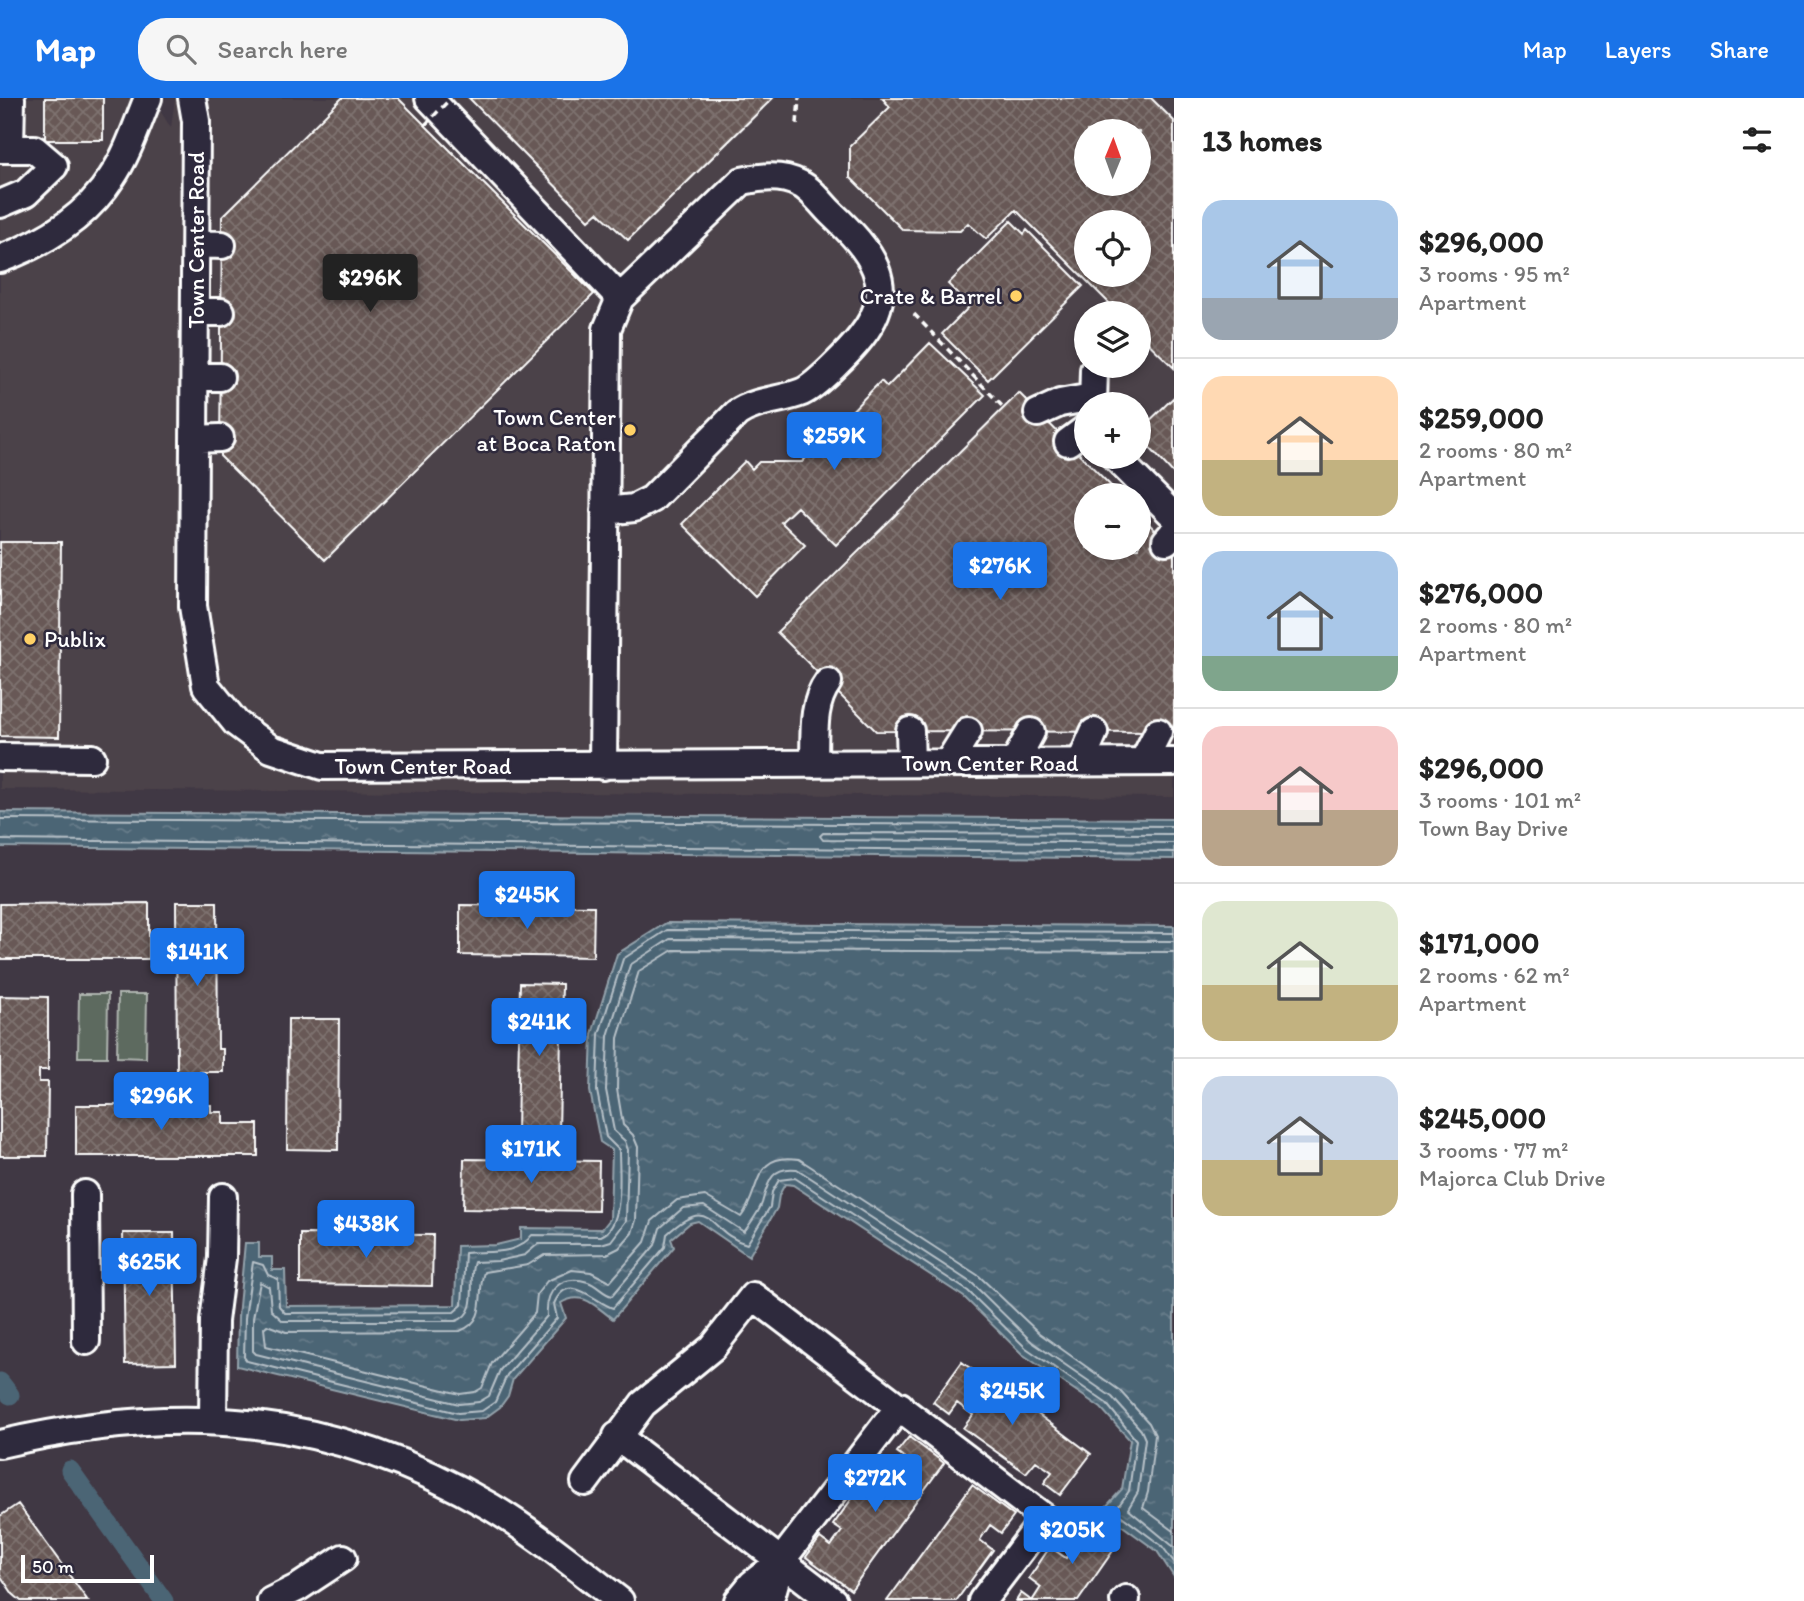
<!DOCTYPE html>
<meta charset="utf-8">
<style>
body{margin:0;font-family:Itim,sans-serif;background:#f6f6f6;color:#222;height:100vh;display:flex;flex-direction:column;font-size:26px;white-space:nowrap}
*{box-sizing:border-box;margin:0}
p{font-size:23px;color:#767676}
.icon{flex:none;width:38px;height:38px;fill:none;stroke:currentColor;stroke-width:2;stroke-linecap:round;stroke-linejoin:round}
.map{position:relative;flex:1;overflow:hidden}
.panel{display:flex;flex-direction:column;background:#fff;width:630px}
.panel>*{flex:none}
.needle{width:46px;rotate:1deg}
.fabs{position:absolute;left:1074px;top:21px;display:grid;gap:14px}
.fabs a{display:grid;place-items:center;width:77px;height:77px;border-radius:50%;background:#fff;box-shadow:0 4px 10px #0003;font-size:35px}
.scale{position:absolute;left:21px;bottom:18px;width:133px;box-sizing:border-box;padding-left:7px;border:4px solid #fff;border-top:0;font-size:19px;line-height:24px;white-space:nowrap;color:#fff;-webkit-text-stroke:5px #2f2a3d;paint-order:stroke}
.price{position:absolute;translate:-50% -60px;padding:0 16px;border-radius:7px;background:#1a73e8;color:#fff;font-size:23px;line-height:46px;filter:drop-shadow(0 2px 4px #0008)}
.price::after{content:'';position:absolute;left:50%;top:42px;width:21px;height:16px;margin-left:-10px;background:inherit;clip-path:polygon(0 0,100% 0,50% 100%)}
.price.on{background:#222;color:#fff}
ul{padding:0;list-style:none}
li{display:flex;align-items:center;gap:21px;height:175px;padding:0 28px}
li+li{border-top:2px solid #e0e0e0}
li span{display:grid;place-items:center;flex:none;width:196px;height:140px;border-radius:21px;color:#555}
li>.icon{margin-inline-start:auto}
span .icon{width:84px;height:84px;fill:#fffc;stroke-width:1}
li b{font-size:30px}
h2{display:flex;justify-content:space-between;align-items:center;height:84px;padding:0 28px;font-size:30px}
header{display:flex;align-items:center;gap:42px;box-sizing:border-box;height:98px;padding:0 35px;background:#1a73e8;color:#fff}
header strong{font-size:33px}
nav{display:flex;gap:38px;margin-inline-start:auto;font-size:24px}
.search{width:490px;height:63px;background:#f6f6f6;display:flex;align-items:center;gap:18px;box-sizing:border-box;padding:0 24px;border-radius:28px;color:#767676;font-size:26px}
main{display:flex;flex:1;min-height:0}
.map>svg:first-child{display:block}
.built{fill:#4c4249;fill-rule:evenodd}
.green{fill:#5d6a5f;stroke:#aeb4af;stroke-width:2}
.water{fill:url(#water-ripples);stroke:#94a3ac;stroke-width:2}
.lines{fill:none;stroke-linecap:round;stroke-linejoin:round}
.shore{stroke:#b7c1c8;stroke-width:2}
.canal{stroke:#4c6575;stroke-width:19}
.building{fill:url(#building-cross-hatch);stroke:#fff;stroke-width:2;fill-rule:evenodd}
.minor-casing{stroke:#fff;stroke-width:32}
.path{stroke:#fff;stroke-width:3.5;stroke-dasharray:7 5;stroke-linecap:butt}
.minor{stroke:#2f2a3d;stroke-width:26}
.path-bridge{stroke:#fff;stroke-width:3.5;stroke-dasharray:7 5;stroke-linecap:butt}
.poi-dot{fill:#ffd166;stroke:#2f2a3d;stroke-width:2.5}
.labels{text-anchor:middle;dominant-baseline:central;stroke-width:5;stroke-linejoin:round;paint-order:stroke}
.street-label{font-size:23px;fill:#fff;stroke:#2f2a3d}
.poi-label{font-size:23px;fill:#fff;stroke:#2f2a3d;text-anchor:end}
</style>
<header>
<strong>Map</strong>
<div class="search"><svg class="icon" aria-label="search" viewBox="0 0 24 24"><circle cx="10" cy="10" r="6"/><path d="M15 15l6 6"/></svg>Search here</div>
<nav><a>Map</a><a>Layers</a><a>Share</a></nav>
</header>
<main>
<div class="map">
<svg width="1174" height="1503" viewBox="0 0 1174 1503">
<defs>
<pattern id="water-ripples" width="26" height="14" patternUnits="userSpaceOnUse" patternTransform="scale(1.75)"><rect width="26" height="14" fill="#4c6575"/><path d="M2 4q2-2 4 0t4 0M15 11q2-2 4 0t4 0" fill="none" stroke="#677c8a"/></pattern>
<pattern id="building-cross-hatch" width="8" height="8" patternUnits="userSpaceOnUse" patternTransform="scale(1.75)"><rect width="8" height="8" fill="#675956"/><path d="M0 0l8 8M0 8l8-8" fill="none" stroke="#7e726f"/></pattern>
</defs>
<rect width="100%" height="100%" fill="#403844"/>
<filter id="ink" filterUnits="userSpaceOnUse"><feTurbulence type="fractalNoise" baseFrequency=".0143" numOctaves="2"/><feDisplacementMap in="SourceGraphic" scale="14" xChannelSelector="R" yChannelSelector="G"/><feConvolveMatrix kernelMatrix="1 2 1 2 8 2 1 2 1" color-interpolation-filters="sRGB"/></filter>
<g filter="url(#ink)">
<path class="built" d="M 0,0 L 152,0 L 171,30 L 175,0 L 1174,0 L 1174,699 L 0,691 ZM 1087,33 L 1139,33 L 1139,86 L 1087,86 ZM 1087,124 L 1139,124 L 1139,177 L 1087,177 ZM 1087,215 L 1139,215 L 1139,268 L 1087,268 ZM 1087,306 L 1139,306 L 1139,359 L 1087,359 ZM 1087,397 L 1139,397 L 1139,450 L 1087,450 Z"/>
<path class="green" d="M 79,896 L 108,896 L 107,959 L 78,959 Z
M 118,896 L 147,896 L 146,960 L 117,959 Z"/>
<path class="water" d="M 0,714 L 1174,721 L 1174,761 L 0,749 Z
M 666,825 L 1174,828 L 1174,1479 L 1157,1453 L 1102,1413 L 1122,1391 L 1130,1342 L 1101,1310 L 1022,1256 L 964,1199 L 793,1087 L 785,1086 L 779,1097 L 777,1110 L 749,1158 L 698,1123 L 690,1125 L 671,1141 L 674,1149 L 613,1221 C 595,1208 583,1192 561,1205 L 566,1220 L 513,1281 L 508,1298 L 500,1309 L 485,1320 L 459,1322 L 237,1268 L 238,1219 L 245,1145 L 259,1145 L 259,1159 L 272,1159 L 272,1172 L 285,1172 L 286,1208 L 455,1207 L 457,1148 L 496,1147 L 521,1141 L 521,1130 L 602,1131 L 610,1121 L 612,1052 L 600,1044 L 590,993 L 592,936 L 617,856 Z"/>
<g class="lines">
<path class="shore" d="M 0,721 L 1174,728
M 1174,736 L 823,735 L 820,738 L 823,742 L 1174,745
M 0,742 L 1174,754
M 1174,835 L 667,832 L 623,861 L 599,936 L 597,993 L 606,1039 L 619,1052 C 619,1075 625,1128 601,1138 L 532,1137 C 516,1158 490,1153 465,1155 L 462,1207 L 454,1214 L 285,1215 L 279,1208 L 278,1181 L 268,1177 L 263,1167 L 253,1164 L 245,1220 L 244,1259 L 247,1263 L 458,1315 L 482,1313 L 495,1304 L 507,1277 L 557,1220 L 554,1206 C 569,1171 596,1206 613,1210 L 665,1149 L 667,1136 C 713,1094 707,1135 747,1146 L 770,1109 L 772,1094 L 779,1082 L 795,1080 L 968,1193 L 1026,1250 L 1106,1305 L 1136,1342 L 1129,1393 L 1115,1413 L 1162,1448 L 1174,1464
M 1174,843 L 670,841 L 630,867 L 608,938 L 606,992 L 614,1033 L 625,1043 L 628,1052 L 626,1123 L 611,1143 L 601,1146 L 538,1146 L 525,1157 L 498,1163 L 474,1164 C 467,1183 481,1214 456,1223 L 283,1223 L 271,1212 L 269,1189 L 260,1184 L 253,1220 L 253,1253 L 256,1256 L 459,1306 L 479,1304 L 489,1298 L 500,1272 L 547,1218 C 545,1192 561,1176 588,1184 C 597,1187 603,1196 612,1198 L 655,1147 L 660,1130 L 683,1110 L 704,1108 L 744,1134 C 750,1126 759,1114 762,1105 C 768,1084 771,1068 797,1071 L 973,1186 L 1032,1244 L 1112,1299 L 1141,1332 L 1145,1341 L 1138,1394 L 1128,1411 L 1174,1449
M 1174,854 L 673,852 L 639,873 L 618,940 L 617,991 L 623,1027 L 633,1037 L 638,1049 L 636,1122 L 632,1135 L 619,1150 L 607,1156 L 544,1157 L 528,1167 L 484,1174 C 476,1196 489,1222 460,1233 L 286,1234 L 267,1227 L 264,1230 L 266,1248 L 460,1296 L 475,1294 L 482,1290 L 492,1265 L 535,1215 L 537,1196 L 547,1183 L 572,1172 L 591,1174 L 610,1184 L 645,1144 L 652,1123 L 677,1102 L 705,1098 L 741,1119 C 762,1092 751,1054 799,1061 L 979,1178 L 1039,1235 L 1119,1292 L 1149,1325 L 1155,1337 L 1148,1394 L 1143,1410 L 1174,1433"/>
<path class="canal" d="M 0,1284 L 10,1297
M 70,1372 L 164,1503"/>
</g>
<path class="building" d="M 45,0 L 103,0 L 103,42 L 45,42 Z
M 342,0 L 398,0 L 594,196 L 325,462 L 220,358 L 222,119 Z
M 469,0 L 773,0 L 628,142 L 598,114 L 589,122 Z
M 882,0 L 1151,0 L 1174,23 L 1174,270 L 1139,236 L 1139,215 L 1119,215 L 1016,112 L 986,141 L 968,125 L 960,133 L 903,132 L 850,79 L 850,48 L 890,9 ZM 1087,33 L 1139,33 L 1139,86 L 1087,86 ZM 1087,124 L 1139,124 L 1139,177 L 1087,177 Z
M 1011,123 L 1024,136 L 1027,132 L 1083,188 L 988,282 L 942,236 L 970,208 L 948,186 Z
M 930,245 L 985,297 L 836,447 L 797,409 L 781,424 L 805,447 L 755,498 L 682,426 L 745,363 L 752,371 L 759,364 L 802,364 L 881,283 L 887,289 Z
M 1019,295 L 1120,397 L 1087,397 L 1087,450 L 1139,450 L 1139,416 L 1174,451 L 1174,634 L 876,633 L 777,534 Z
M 1174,299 L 1174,376 L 1139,338 L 1139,333 Z
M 0,444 L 61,444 L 59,639 L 0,638 Z
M 176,804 L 217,804 L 218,951 L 223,951 L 223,974 L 177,974 Z
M 149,805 L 149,861 L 0,861 L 0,806 Z
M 460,807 L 594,808 L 593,859 L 460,857 Z
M 520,885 L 562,886 L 559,1035 L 517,1035 Z
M 0,898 L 48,899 L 48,972 L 39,972 L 39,984 L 48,984 L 47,1058 L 0,1058 Z
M 288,921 L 339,921 L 338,1052 L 287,1051 Z
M 76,1007 L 211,1007 L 211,1014 L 223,1014 L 223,1026 L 258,1026 L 258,1058 L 76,1058 Z
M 464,1061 L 599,1063 L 598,1113 L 463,1111 Z
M 123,1135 L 174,1135 L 176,1265 L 125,1266 Z
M 300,1136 L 433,1137 L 432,1188 L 300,1186 Z
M 962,1264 L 986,1282 L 990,1276 L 1001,1285 L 999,1287 L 1091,1356 L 1060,1397 L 1044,1385 L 1052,1374 L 1036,1363 L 1026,1375 L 963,1330 L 973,1317 L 957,1305 L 949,1316 L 933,1304 Z
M 909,1339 L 944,1365 L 851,1492 L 806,1459 L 820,1440 L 831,1448 L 842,1433 L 833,1427 L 878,1364 L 895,1376 L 906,1361 L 897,1354 Z
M 972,1387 L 1014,1418 L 1001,1435 L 990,1427 L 980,1442 L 993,1452 L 956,1503 L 887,1503 Z
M 18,1406 L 88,1503 L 21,1503 L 13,1496 L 0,1477 L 0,1418 Z
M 1079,1420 L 1117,1447 L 1078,1503 L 1016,1503 L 1021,1495 L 1032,1503 L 1041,1489 L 1029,1480 L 1050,1449 L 1066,1460 L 1076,1444 L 1067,1437 Z"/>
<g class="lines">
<defs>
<path id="minor" d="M 192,0 L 196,23 L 193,508 L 206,588 L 236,625 L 271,651 L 322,668 L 1174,664
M 429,0 L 620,200 L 742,83 C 761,79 781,76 800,86 C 811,91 822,106 831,115 C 869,151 902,187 861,239 C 851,252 816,288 802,294 C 780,303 756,302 737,315 L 652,401 L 634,410 L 605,413
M 0,51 L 34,51 L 54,68 L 26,95 L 0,106
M 10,51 L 11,0
M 196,146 L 222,147
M 0,161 C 44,145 86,120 112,79 C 128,56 137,26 148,0
M 195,214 L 221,214
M 195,279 L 220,279
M 1093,306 L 1094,272 L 1098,268
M 1038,315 L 1060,305 L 1092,299
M 194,341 L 220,340
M 1068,344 L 1087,330
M 1115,359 L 1174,418
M 1166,443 L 1174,434
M 910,633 L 911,665
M 0,659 L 92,660
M 1081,664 L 1094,634
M 1143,664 L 1158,634
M 948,665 L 968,633
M 1014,665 L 1031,634
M 814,666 C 815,638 811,607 828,584
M 603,668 L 607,231 L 620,200
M 85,1096 L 86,1243
M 213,1322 L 214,1223 L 222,1160 L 223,1099
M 617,1338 L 833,1503
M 0,1346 C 179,1304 330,1315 491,1409 C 536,1436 578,1471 620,1503
M 585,1384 L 643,1306 L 713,1249 L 753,1198 L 1045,1420 L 982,1503
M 271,1503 L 299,1489 L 343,1460
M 738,1503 L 752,1486 L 781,1463 L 900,1308
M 765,1503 L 772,1495 L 781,1463
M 1124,1503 L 1126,1501"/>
</defs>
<use href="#minor" class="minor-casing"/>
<path class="path" d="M 797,26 L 799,0
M 914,216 L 1004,310"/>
<use href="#minor" class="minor"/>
<path class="path-bridge" d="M 425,27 L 451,0"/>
</g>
</g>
<g class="poi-dot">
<circle cx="1016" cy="198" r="7"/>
<circle cx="630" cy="332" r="7"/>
<circle cx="30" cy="541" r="7"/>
</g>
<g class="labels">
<g class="street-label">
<text transform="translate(196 142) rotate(-90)">Town Center Road</text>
<text x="990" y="665">Town Center Road</text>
<text x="423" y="668">Town Center Road</text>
</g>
<g class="poi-label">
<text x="1002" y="198">Crate &amp; Barrel</text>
<text x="616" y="319">Town Center<tspan x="616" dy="26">at Boca Raton</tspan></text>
<text x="44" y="541" text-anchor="start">Publix</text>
</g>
</g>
</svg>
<div class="fabs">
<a><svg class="needle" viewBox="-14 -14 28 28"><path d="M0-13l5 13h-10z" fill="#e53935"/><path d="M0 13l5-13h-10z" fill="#767676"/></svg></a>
<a><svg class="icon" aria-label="locate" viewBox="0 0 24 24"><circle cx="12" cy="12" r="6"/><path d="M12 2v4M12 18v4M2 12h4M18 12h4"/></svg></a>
<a><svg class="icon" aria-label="layers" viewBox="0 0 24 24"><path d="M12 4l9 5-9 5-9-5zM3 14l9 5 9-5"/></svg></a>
<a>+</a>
<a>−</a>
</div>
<div class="scale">50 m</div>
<b class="price on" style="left:370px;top:216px">$296K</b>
<b class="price" style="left:834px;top:374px">$259K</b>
<b class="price" style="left:1000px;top:504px">$276K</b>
<b class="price" style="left:527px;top:833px">$245K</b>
<b class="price" style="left:197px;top:890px">$141K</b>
<b class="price" style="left:539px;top:960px">$241K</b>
<b class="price" style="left:161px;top:1034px">$296K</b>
<b class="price" style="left:531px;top:1087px">$171K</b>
<b class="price" style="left:366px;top:1162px">$438K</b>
<b class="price" style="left:149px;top:1200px">$625K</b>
<b class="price" style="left:1012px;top:1329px">$245K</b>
<b class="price" style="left:875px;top:1416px">$272K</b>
<b class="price" style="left:1072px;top:1468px">$205K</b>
</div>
<section class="panel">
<h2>13 homes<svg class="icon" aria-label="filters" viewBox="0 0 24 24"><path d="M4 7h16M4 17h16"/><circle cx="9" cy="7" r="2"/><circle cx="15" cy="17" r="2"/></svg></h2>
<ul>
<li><span style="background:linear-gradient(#a9c7e8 70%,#9aa5b1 0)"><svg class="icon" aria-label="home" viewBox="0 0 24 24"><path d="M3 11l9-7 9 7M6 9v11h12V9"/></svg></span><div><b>$296,000</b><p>3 rooms · 95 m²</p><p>Apartment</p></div></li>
<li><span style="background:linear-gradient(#ffd9b3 60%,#c2b280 0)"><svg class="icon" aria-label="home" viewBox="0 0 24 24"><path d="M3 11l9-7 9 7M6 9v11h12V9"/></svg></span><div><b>$259,000</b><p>2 rooms · 80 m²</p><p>Apartment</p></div></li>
<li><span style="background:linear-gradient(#a9c7e8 75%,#7fa58c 0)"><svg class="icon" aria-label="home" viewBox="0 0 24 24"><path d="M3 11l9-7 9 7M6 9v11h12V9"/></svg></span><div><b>$276,000</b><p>2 rooms · 80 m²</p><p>Apartment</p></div></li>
<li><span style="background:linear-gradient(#f6c9c9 60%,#b9a48a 0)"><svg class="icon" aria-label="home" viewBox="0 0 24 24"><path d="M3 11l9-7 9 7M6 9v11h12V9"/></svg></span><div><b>$296,000</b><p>3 rooms · 101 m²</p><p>Town Bay Drive</p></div></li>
<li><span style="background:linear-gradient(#dfe7d0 60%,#c2b280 0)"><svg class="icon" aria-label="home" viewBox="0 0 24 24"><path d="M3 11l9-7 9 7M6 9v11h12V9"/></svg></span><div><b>$171,000</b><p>2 rooms · 62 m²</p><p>Apartment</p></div></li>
<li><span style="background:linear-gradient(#c9d6e8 60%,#c2b280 0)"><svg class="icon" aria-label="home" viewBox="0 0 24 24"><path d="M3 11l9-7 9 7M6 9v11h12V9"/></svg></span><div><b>$245,000</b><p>3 rooms · 77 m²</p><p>Majorca Club Drive</p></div></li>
</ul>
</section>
</main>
